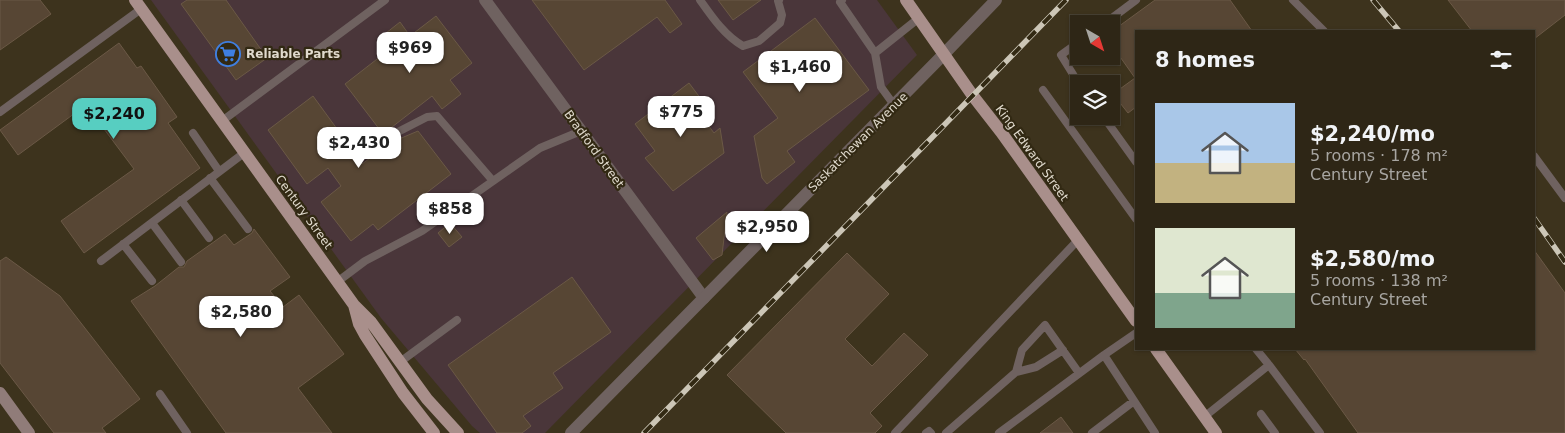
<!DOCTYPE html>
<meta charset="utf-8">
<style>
body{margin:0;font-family:"DejaVu Sans",sans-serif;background:#362e1f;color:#f1f3f6;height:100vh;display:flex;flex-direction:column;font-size:19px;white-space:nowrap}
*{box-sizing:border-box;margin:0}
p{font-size:16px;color:#a7a5a1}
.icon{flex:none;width:28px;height:28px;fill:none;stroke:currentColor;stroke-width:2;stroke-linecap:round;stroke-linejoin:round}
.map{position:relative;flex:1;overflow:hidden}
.side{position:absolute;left:1135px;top:30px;width:400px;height:320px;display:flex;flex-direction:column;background:#2e2616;border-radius:0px;box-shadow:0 1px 4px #0004,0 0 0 1px #494335}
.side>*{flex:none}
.needle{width:32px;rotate:141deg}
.buttons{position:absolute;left:1070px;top:15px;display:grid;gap:10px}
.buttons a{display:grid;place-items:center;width:50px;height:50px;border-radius:0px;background:#2e2616;box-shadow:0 1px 4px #0004,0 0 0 1px #494335;font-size:25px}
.price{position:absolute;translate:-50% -42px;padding:0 11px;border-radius:10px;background:#fff;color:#222;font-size:16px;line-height:32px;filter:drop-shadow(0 1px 2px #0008)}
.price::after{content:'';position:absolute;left:50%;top:30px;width:15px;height:11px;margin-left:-8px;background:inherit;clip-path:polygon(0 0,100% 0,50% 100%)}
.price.on{background:#57cec1;color:#111}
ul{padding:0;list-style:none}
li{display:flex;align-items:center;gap:15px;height:125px;padding:0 20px}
li span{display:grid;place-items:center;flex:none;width:140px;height:100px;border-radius:0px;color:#555}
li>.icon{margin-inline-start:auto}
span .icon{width:60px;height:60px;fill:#fffc;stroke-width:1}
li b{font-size:21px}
h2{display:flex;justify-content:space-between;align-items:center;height:60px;padding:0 20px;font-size:21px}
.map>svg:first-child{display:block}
.commercial{fill:#4a363a}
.building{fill:#574634;stroke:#6b5946}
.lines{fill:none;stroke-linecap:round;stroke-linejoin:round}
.service{stroke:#6f6260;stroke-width:8}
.minor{stroke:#6f6260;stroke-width:12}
.tertiary{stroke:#6f6260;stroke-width:12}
.secondary{stroke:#907c79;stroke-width:12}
.primary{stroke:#a98f8b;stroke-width:12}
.rail-casing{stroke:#ccc6b7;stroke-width:5.5}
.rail{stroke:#322913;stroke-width:4;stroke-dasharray:11;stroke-linecap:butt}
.labels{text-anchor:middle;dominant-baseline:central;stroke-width:4.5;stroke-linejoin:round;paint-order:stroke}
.poi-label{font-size:12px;font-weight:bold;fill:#e0dacd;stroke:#322913;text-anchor:start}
.street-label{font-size:12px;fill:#e0dacd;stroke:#322913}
</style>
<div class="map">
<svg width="1565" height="433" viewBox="0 0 1565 433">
<rect width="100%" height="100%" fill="#3d331d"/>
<path class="commercial" d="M 151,0 L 877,0 L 917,55 L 545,433 L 480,433 L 472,426 L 381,318 Z"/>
<path class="building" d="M 0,0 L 40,0 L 51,14 L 0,50 Z
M 187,0 L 226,0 L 267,58 L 236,80 L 181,4 Z
M 532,0 L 665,0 L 682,24 L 670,33 L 657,17 L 584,70 Z
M 718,0 L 761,0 L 733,20 Z
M 1155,0 L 1230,0 L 1252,31 L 1136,31 L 1136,107 L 1128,113 L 1113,94 L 1135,78 L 1111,44 L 1111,32 Z
M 1448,0 L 1565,0 L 1565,15 L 1534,39 L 1534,31 L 1472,31 Z
M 436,16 L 472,63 L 450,80 L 461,94 L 442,109 L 432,96 L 383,134 L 345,84 L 390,49 L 381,37 L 400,22 L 410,36 Z
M 815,18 L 869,90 L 787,151 L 795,162 L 767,184 L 762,178 L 754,136 L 778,118 L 743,72 Z
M 119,43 L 137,68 L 141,66 L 177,117 L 168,123 L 200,168 L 84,253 L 61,221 L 134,169 L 86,105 L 18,155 L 0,130 Z
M 689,83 L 710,111 L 702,117 L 714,133 L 720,128 L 724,153 L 673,191 L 645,158 L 655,151 L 635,124 Z
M 313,96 L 356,155 L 355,157 L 357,156 L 362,164 L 392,142 L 418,131 L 451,174 L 378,230 L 373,224 L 351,241 L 321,202 L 341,186 L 328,168 L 307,184 L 268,130 Z
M 727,212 L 722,255 L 713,260 L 696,238 Z
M 450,223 L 462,237 L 449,247 L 438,233 Z
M 254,229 L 290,277 L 270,291 L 283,307 L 299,295 L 344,354 L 298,388 L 332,433 L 226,433 L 131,301 L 155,286 L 179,267 L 184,267 L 187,261 L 225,234 L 234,245 L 252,233 Z
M 1534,250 L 1565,293 L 1565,433 L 1358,433 L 1305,359 L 1304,360 L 1295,349 L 1534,349 Z
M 847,253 L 889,294 L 845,339 L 872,366 L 904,333 L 928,355 L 870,413 L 882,426 L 875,433 L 786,433 L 727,375 Z
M 6,257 L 60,296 L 140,399 L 102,428 L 106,433 L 54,433 L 0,363 L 0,261 Z
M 572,277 L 611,332 L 553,373 L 563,388 L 523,416 L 531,426 L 522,433 L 497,433 L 448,365 Z
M 1061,417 L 1073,433 L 1040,433 Z"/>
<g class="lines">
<path class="service" d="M 700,0 C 712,17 725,36 743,46 L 759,41 L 780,23 L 782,15 L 778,1 L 779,0
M 842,0 L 840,2 L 875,53 L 919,18
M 1293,0 L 1324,31
M 1104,24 L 1136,0
M 1079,42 L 1061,55 L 1079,84
M 875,53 L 881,87 L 894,105
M 1043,90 L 1136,219
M 0,112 L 141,9
M 1103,116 L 1136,162
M 222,121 L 385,0
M 193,133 L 219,171
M 390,136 L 427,117 L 437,116 L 493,181
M 1534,156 L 1565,198
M 210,178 L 248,229
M 181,200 L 209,238
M 152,223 L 181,262
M 123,244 L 152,281
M 101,261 L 244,153
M 337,282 L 365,261 L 422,231 L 540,148 L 581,131
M 1136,333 L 1104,355 L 1155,433
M 400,362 L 457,320
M 1269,365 L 1320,433
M 1016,372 L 1022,350 L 1045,325 L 1079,373
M 160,394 L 187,433
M 1261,414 L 1275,433
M 1204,417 L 1269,365 L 1256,349
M 895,433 L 1078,240
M 926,433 L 929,431 L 931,433
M 946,433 L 1016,372 L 1036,367 L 1063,350
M 999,433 L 1104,355
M 1092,433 L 1134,401"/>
<path class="minor" d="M 485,0 L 704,298
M 944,54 L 996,0"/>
<path class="tertiary" d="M 571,433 L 944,54"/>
<path class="secondary" d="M 0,393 L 29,433"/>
<path class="primary" d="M 135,0 L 354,305 L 371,322 L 427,399 L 458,433
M 906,0 L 973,96 L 1001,132 L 1136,321
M 354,305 L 359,324 L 365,335 L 403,393 L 434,433
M 1156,349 L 1216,433"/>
<defs>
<path id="rail" d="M 1373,0 L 1399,31
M 1534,218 L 1565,262
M 644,433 L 1066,0"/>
</defs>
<use href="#rail" class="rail-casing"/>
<use href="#rail" class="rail"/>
</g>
<defs>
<symbol id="supermarket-ring" viewBox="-11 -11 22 22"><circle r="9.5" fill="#322913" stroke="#3f7fe0" stroke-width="1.5"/><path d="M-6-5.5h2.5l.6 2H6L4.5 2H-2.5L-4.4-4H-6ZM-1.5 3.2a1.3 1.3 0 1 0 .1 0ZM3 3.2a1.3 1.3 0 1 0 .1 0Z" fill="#3f7fe0"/></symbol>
</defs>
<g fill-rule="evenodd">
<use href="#supermarket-ring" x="214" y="40" width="28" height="28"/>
</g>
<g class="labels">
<g class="poi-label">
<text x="246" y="54">Reliable Parts</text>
</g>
<g class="street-label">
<text transform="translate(858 142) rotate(-45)">Saskatchewan Avenue</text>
<text transform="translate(594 149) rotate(54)">Bradford Street</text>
<text transform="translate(1032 153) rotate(54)">King Edward Street</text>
<text transform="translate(304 212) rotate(54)">Century Street</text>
</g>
</g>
</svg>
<div class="buttons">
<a><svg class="needle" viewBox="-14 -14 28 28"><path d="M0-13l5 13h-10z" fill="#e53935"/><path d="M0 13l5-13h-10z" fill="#a7a5a1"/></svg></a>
<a><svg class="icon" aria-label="layers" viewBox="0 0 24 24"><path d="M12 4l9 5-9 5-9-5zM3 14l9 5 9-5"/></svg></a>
</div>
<b class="price" style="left:410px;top:74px">$969</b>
<b class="price" style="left:800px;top:93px">$1,460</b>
<b class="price" style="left:681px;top:138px">$775</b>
<b class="price on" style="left:114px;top:140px">$2,240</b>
<b class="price" style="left:359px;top:169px">$2,430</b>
<b class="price" style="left:450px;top:235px">$858</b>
<b class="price" style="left:767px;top:253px">$2,950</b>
<b class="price" style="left:241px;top:338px">$2,580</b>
<section class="side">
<h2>8 homes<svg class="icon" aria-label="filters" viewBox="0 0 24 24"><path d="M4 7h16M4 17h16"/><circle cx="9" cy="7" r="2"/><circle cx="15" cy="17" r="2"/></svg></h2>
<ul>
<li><span style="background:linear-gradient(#a9c7e8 60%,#c2b280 0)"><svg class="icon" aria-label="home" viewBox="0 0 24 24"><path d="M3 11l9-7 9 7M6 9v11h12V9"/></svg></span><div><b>$2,240/mo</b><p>5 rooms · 178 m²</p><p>Century Street</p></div></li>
<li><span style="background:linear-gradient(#dfe7d0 65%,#7fa58c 0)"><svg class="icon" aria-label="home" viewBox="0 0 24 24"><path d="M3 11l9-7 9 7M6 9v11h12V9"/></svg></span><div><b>$2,580/mo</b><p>5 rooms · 138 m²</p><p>Century Street</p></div></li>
</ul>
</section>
</div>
